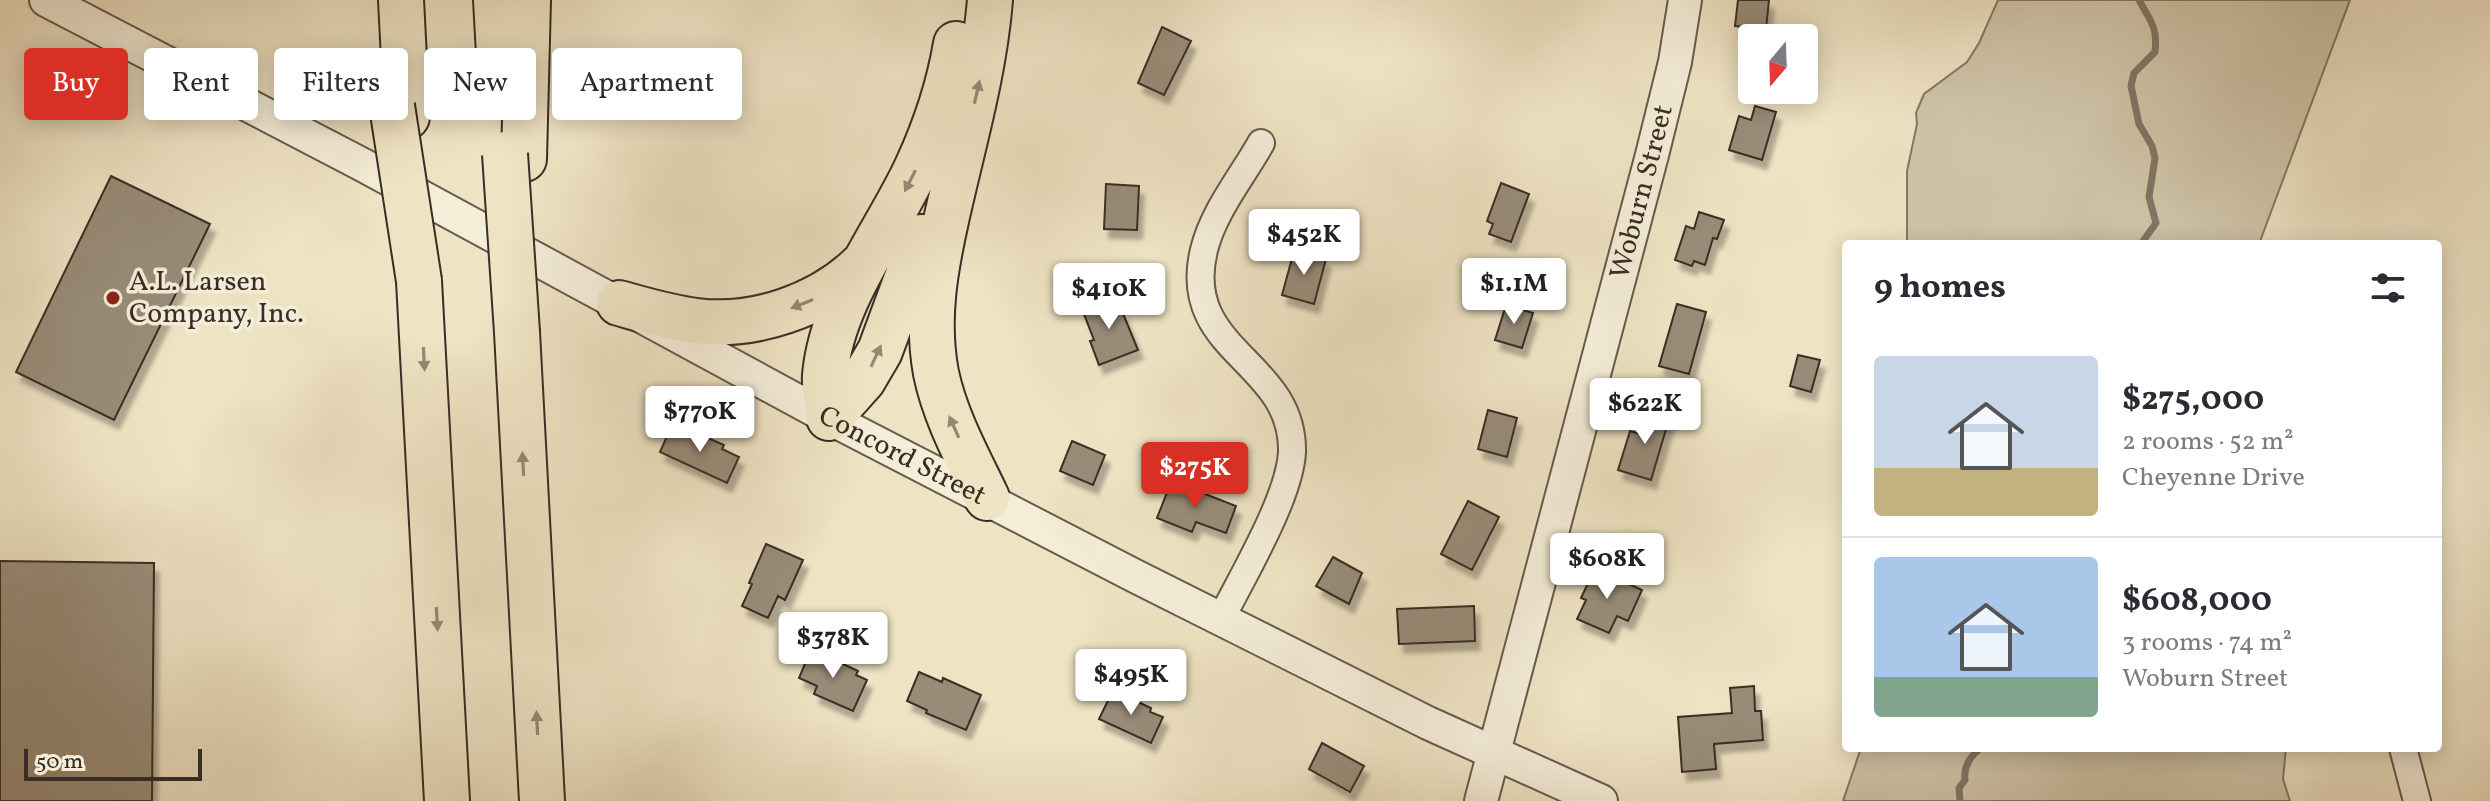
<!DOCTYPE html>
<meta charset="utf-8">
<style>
body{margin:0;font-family:Vollkorn,serif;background:#f2f2f3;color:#2b2b33;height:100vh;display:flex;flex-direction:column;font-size:30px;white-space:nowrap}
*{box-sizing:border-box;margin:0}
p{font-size:26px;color:#7c7c81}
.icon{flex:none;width:44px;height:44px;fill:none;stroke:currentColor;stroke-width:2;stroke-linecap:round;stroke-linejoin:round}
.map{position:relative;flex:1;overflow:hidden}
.side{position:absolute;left:1842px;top:240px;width:600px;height:512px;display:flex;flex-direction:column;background:#fff;border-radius:8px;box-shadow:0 4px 20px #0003}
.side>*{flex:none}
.hud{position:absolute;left:24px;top:48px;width:760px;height:72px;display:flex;gap:16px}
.needle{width:52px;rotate:199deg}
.controls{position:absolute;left:1738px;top:24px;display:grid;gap:16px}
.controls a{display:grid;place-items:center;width:80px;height:80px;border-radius:8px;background:#fff;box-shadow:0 4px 20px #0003;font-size:40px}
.scale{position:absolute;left:24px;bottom:20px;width:178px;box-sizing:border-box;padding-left:8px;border:4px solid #3a2d26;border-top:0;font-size:22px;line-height:28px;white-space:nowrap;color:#3a2d26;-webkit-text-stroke:6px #f4edd8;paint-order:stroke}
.price{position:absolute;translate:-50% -68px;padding:0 18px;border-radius:8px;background:#fff;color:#222;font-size:26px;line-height:52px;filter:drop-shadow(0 2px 4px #0008)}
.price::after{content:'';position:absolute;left:50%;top:48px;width:24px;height:18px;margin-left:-12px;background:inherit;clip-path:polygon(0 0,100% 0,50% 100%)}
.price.active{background:#d93025;color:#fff}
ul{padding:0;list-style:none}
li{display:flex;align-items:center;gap:24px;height:200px;padding:0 32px}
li+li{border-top:2px solid #e1e1e2}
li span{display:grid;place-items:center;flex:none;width:224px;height:160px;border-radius:8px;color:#555}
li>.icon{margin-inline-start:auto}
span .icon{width:96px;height:96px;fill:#fffc;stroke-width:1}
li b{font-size:34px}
h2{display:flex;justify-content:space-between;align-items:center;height:96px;padding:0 32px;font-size:34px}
.pill{padding:0 28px;border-radius:8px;background:#fff;box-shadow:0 4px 20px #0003;font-size:28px;line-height:72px}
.pill.active{background:#d93025;color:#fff}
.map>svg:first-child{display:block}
.green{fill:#cfc4a8;stroke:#847867;stroke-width:2}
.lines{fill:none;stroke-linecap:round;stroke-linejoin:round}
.stream{stroke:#817564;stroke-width:7}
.building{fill:#988c78;stroke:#3a2d26;stroke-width:2;filter:url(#shadow)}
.minor-casing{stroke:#675a4d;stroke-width:30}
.tertiary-casing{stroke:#675a4d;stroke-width:36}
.motorway-casing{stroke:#3a2d26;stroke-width:48}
.minor{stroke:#f4edd8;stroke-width:26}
.tertiary{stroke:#f4edd8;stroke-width:32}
.motorway{stroke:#eee3c3;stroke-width:44}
.motorway-bridge-casing{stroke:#3a2d26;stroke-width:48;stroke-linecap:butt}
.motorway-bridge{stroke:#eee3c3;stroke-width:44}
.oneway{fill:#948874}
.poi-dot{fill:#8f2418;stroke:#f4edd8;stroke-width:3}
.labels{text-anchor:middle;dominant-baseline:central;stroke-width:7;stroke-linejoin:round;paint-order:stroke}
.street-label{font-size:28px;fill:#3a2d26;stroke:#f4edd8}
.poi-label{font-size:28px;fill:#3a2d26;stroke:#f4edd8;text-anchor:start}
</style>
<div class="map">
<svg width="2490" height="801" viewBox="0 0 2490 801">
<defs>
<filter id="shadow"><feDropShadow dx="5" dy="9" stdDeviation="2" flood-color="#0004"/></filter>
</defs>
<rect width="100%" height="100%" fill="#eee3c3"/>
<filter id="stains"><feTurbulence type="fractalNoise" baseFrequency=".0025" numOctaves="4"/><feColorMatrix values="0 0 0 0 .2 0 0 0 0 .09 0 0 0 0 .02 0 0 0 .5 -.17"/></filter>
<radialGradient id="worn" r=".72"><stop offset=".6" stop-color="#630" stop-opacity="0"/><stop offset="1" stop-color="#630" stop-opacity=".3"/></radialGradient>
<path class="green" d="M 1998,0 L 2350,0 L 2259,244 L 1907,244 L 1907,171 L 1917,124 L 1916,113 L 1924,94 L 1967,62 L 1979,43 Z
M 1861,748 L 2286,748 L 2283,779 L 2290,801 L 1843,801 Z"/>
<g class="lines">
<path class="stream" d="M 2139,0 C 2150,21 2158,26 2155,52 L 2134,73 L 2131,86 L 2139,124 L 2152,146 L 2155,158 L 2149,197 L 2156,223 L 2141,244
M 1960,801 L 1959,788 L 1965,780 C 1963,767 1971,755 1981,748"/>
</g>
<path class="building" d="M 1738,0 L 1769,0 L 1766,29 L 1735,26 Z
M 1162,27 L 1191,41 L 1164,95 L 1138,83 Z
M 1755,106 L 1776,112 L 1762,160 L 1729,150 L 1739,116 L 1751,120 Z
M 111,176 L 210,224 L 114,420 L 16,372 Z
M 1501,183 L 1529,194 L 1511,242 L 1489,234 L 1493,224 L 1487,221 Z
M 1106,184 L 1139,186 L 1137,230 L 1104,229 Z
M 1699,212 L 1724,220 L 1717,239 L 1713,238 L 1705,265 L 1694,261 L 1692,266 L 1675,260 L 1686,226 L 1694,229 Z
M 1294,251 L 1326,259 L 1314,304 L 1282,295 Z
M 1113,297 L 1119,313 L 1122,311 L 1138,350 L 1099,365 L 1090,341 L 1094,340 L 1082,309 Z
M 1677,304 L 1706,312 L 1689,374 L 1659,366 Z
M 1506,305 L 1533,313 L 1522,348 L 1495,340 Z
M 1798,355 L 1820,360 L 1811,392 L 1790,386 Z
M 1648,409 L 1670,416 L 1651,480 L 1618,470 L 1630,431 L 1640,434 Z
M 1488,410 L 1517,418 L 1507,457 L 1478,449 Z
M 671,427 L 704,442 L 706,437 L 724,445 L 722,449 L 739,457 L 727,483 L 660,452 Z
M 1072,441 L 1105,455 L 1093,485 L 1060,471 Z
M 1177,483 L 1236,506 L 1226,533 L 1196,522 L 1192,532 L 1157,518 L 1168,490 L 1173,491 Z
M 1468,501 L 1499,517 L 1472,570 L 1441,554 Z
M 766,544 L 803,560 L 785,600 L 778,596 L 768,618 L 742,606 L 752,584 L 749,583 Z
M 1333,557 L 1362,573 L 1349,604 L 1316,586 Z
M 0,561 L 154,563 L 152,801 L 0,801 Z
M 1595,568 L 1642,590 L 1628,621 L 1617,616 L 1609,633 L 1577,619 L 1586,600 L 1581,598 Z
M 1474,606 L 1475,641 L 1399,644 L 1397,609 Z
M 811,649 L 858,671 L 856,675 L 867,680 L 853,711 L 814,694 L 817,686 L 799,678 Z
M 919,672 L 942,682 L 943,678 L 981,695 L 966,730 L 926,713 L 927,710 L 907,701 Z
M 1754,686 L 1755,711 L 1761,711 L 1763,740 L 1714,744 L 1716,769 L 1682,772 L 1678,717 L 1732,713 L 1730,688 Z
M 1113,690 L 1151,708 L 1150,712 L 1163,717 L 1151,743 L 1099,719 Z
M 1322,743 L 1364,766 L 1350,792 L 1309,769 Z"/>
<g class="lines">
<defs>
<path id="minor" d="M 1221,619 C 1242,577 1290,497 1292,452 C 1294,360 1179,352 1204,250 C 1213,212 1242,177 1261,143
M 2403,748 L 2417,801"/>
<g id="tertiary">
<path id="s1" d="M 46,0 L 363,165 L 829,418 L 1135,576 L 1428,723 L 1601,801"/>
<path id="s2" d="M 1481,801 L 1652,155 L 1675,62 L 1685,0"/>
</g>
<path id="motorway" d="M 401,0 L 407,117
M 496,0 L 500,72
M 524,159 L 528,0
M 419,281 L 447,801
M 619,303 C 644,310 670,318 697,321 C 754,328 820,306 862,265
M 517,332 L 542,801
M 829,418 C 827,404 824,389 825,375 C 832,299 886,234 917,167 C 935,128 949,86 956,44
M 829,418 L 863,380 L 880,351 L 922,237
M 987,498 C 968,458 945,417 936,373 C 926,319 935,269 947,216 C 963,144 984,74 990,0"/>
</defs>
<use href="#minor" class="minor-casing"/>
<use href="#tertiary" class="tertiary-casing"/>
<use href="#motorway" class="motorway-casing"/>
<use href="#minor" class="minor"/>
<use href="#tertiary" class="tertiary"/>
<use href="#motorway" class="motorway"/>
<defs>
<path id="motorway-bridge" d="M 392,106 L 419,281
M 505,154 L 517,332"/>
</defs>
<use href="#motorway-bridge" class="motorway-bridge-casing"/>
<use href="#motorway-bridge" class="motorway-bridge"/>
</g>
<defs><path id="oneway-solid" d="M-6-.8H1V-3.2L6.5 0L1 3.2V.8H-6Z" transform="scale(2)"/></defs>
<g class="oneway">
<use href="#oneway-solid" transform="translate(977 92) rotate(-77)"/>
<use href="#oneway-solid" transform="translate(910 181) rotate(117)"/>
<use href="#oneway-solid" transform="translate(802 304) rotate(158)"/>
<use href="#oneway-solid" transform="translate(876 356) rotate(-65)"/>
<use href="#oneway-solid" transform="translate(424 359) rotate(87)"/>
<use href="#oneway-solid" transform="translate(954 427) rotate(-114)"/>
<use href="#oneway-solid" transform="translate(523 464) rotate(-93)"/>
<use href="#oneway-solid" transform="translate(437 619) rotate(87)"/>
<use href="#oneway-solid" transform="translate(537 723) rotate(-93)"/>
</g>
<circle class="poi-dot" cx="113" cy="298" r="8"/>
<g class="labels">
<g class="street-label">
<text stroke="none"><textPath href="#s2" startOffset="630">Woburn Street</textPath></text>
<text stroke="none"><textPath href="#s1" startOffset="970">Concord Street</textPath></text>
</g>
<g class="poi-label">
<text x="129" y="282">A.L. Larsen<tspan x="129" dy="32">Company, Inc.</tspan></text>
</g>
</g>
<rect width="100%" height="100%" filter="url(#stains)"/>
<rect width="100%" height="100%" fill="url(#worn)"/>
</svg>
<div class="controls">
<a><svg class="needle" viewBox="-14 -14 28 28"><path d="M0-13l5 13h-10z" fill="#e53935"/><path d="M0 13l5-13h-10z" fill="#7c7c81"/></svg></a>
</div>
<div class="scale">50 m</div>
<b class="price" style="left:1304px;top:277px">$452K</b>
<b class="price" style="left:1514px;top:326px">$1.1M</b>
<b class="price" style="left:1109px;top:331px">$410K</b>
<b class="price" style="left:1645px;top:446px">$622K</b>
<b class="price" style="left:700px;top:454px">$770K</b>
<b class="price active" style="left:1195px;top:510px">$275K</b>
<b class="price" style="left:1607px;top:601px">$608K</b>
<b class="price" style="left:833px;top:680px">$378K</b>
<b class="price" style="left:1131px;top:717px">$495K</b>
<div class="hud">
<a class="pill active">Buy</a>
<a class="pill">Rent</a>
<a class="pill">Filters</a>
<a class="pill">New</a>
<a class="pill">Apartment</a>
</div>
<section class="side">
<h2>9 homes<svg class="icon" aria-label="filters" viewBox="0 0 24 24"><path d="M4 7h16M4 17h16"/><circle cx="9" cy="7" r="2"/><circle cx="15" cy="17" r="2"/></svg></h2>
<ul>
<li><span style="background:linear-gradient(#c9d6e8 70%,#c2b280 0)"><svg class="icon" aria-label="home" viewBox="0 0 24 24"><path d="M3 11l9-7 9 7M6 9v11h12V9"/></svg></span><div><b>$275,000</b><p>2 rooms · 52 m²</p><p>Cheyenne Drive</p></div></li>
<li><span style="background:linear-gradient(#a9c7e8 75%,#7fa58c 0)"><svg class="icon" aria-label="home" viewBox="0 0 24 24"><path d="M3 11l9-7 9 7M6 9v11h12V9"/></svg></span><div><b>$608,000</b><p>3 rooms · 74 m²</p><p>Woburn Street</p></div></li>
</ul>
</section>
</div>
